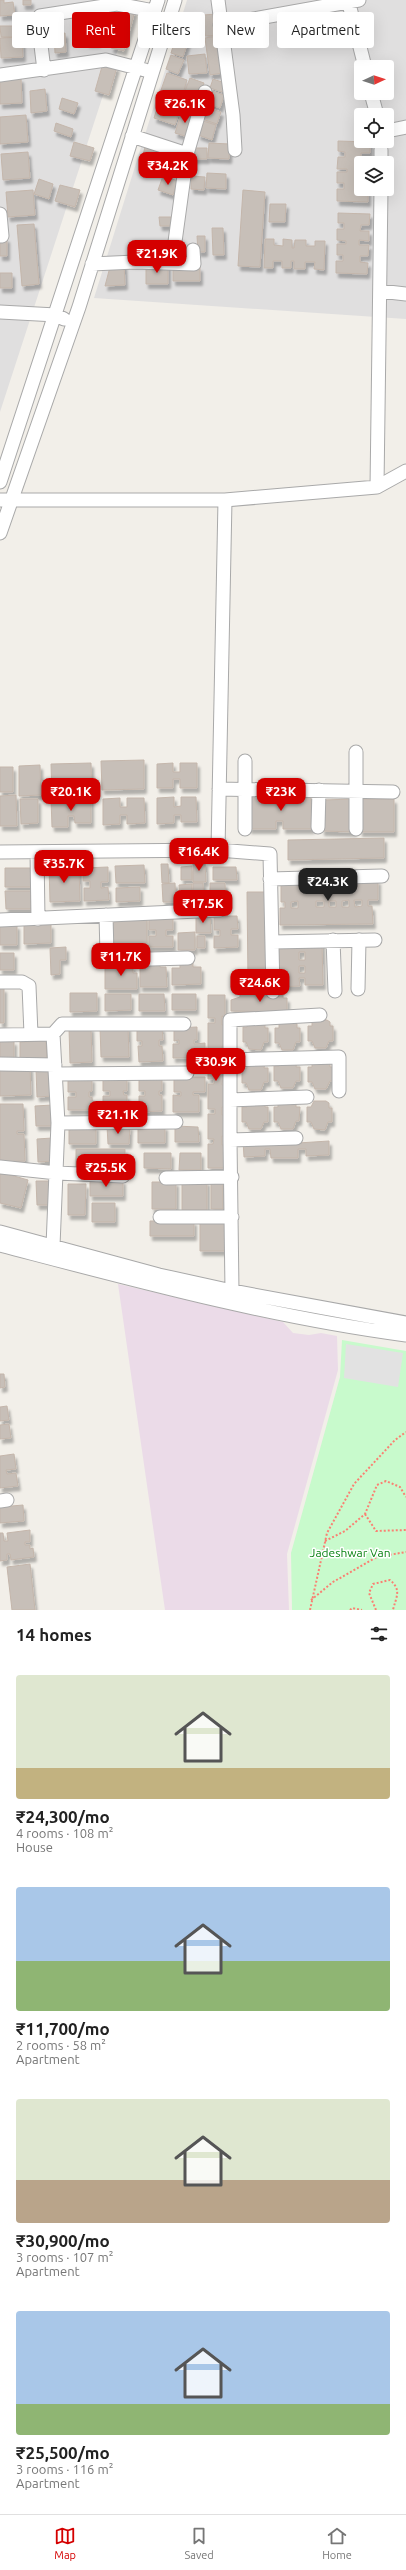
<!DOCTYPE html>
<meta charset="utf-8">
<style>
body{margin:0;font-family:Ubuntu,sans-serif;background:#f2f2f2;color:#222;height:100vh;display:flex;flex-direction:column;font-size:15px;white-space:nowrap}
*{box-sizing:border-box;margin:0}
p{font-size:13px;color:#767676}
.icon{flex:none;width:22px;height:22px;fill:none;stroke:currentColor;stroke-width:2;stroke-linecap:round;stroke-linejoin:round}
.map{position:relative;height:1610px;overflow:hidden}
.side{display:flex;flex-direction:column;background:#fff;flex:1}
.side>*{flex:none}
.top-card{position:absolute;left:12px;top:12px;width:382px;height:36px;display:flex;gap:8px}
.needle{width:26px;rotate:87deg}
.fabs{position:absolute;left:354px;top:60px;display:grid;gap:8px}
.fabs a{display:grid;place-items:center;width:40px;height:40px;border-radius:4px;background:#fff;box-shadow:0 4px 16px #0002;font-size:20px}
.price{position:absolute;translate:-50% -34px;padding:0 9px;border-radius:8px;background:#d40000;color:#fff;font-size:13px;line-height:26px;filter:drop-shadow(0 1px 2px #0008)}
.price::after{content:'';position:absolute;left:50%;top:24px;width:12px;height:9px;margin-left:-6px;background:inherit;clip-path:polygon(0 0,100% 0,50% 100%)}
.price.active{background:#222;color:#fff}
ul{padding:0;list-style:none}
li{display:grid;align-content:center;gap:8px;height:212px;padding:0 16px}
li span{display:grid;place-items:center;height:124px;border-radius:4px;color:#555}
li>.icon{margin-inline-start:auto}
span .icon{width:72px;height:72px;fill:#fffc;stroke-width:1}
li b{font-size:17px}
h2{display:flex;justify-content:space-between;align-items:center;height:48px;padding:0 16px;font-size:17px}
.tag{padding:0 14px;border-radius:4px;background:#fff;box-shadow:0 4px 16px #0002;font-size:14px;line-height:36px}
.tag.active{background:#d40000;color:#fff}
.dock{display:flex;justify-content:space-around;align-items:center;height:56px;border-top:1px solid #e0e0e0;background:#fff;font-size:11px;color:#767676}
.dock a{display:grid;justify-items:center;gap:2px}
.dock .active{color:#d40000}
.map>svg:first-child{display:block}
.residential{fill:#e0dfdf;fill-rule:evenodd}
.industrial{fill:#ebdbe8}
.park{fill:#c8facc}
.parking{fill:#e2e2e2}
.building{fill:#c7bfb8;stroke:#c4b6ab;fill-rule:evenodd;filter:url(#shadow)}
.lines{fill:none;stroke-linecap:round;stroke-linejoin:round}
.minor-casing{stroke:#a9a9a9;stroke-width:15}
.path{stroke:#fa8072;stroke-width:2;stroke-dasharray:2 2;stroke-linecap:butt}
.minor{stroke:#fff;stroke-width:13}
.labels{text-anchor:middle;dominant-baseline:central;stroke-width:3;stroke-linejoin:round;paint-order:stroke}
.park-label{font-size:12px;fill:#0c8416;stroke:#fff}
</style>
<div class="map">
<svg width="406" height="1610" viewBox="0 0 406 1610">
<defs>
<filter id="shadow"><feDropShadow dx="2.5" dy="4.5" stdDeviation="1" flood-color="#0004"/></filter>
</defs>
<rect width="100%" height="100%" fill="#f2efe9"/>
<path class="residential" d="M 0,0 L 134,0 L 0,412 Z
M 187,0 L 406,0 L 406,319 L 94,298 ZM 361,67 L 387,67 L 387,93 L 361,93 ZM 361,115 L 387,115 L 387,141 L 361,141 ZM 361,163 L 387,163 L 387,189 L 361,189 Z"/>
<path class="industrial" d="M 118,1284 L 283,1322 L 293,1333 L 309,1335 L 321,1333 L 337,1336 L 338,1370 L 287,1554 L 289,1610 L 165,1610 Z"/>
<path class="park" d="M 342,1340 L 406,1351 L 406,1610 L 292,1610 L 291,1553 L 340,1377 Z"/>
<path class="parking" d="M 346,1344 L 403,1353 L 398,1387 L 344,1378 Z"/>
<path class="building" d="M 0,0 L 4,0 L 4,3 L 13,2 L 15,15 L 0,16 Z
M 23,0 L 31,0 L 31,5 L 23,5 Z
M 123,7 L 135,11 L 124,51 L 111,48 Z
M 217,14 L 218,35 L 205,36 L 203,15 Z
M 59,19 L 59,32 L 45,33 L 44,20 Z
M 0,26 L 17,26 L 17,37 L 1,37 Z
M 86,30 L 97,30 L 98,43 L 87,43 Z
M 178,31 L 190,35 L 183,57 L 171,53 Z
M 65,33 L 66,52 L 55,53 L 54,34 Z
M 218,36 L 223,73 L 210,75 L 205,38 Z
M 22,37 L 23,57 L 1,58 L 0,38 Z
M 205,54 L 207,73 L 189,74 L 187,56 Z
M 171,55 L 184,60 L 178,74 L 166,69 Z
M 103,63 L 117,67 L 109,95 L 95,91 Z
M 167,73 L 187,80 L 182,97 L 161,90 Z
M 21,78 L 22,103 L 0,104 L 0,80 Z
M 190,78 L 204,83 L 200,96 L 185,91 Z
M 213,79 L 225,83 L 222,92 L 210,88 Z
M 45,89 L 47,111 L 31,113 L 30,91 Z
M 209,90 L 224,95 L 220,108 L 205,103 Z
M 62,98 L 78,103 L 74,114 L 59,109 Z
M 158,105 L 179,112 L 175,125 L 154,118 Z
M 206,107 L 221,112 L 217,124 L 202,119 Z
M 182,111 L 195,115 L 188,137 L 175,133 Z
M 26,115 L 28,142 L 0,144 L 0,117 Z
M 203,121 L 216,125 L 212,140 L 198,135 Z
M 56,123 L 73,129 L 71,137 L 54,131 Z
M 338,141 L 370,142 L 370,153 L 361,153 L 361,159 L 369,159 L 369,163 L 361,163 L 359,173 L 361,173 L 360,190 L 368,191 L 368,202 L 337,201 L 337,189 L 344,189 L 344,183 L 337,183 L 337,172 L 347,172 L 347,169 L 337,169 L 338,157 L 345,157 L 345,152 L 338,151 Z
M 74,142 L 94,148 L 90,161 L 70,156 Z
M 209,143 L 230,144 L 229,159 L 208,158 Z
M 145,147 L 168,154 L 165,165 L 142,159 Z
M 192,148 L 207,148 L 207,159 L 192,159 Z
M 28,152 L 30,178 L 3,180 L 1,154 Z
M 170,152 L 182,155 L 179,166 L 167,162 Z
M 207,173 L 226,174 L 226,189 L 206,188 Z
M 163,176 L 178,181 L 173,195 L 158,190 Z
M 191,176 L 205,177 L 204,190 L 191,189 Z
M 39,179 L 53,184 L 49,199 L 34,194 Z
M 60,185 L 80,190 L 75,207 L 55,201 Z
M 33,190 L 35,215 L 8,217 L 6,192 Z
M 243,190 L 265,192 L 260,267 L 238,266 Z
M 270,204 L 286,204 L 285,222 L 269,222 Z
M 338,213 L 370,214 L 369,225 L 361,225 L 360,231 L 369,231 L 369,241 L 359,240 L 359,245 L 369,245 L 368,256 L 360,256 L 360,262 L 368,263 L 367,274 L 336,273 L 336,261 L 343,261 L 343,255 L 337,255 L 337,244 L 346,244 L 346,241 L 337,240 L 337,229 L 344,229 L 344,223 L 338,223 Z
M 159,217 L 171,217 L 172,226 L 160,226 Z
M 34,224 L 39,284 L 22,286 L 17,225 Z
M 212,228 L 223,228 L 224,255 L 213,255 Z
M 197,236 L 205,236 L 205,252 L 198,252 Z
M 0,238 L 7,238 L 7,256 L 0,256 Z
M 265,239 L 274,239 L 274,245 L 283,246 L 283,239 L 292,240 L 292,248 L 294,248 L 295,240 L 306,240 L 306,246 L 315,246 L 315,241 L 325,241 L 324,270 L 314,269 L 315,262 L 305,262 L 305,269 L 294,269 L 294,261 L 291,261 L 291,268 L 282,268 L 282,261 L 273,261 L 273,268 L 264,268 Z
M 111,263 L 124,263 L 125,285 L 105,286 Z
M 146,264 L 168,265 L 168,284 L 146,284 Z
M 173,267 L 200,267 L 200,281 L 173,281 Z
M 0,273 L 12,273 L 12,288 L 0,288 Z
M 144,760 L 144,789 L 102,790 L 101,761 Z
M 91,763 L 92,794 L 52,795 L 51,764 Z
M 173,763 L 173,772 L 180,772 L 180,763 L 197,763 L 197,788 L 180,788 L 180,779 L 173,779 L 173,788 L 157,788 L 157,764 Z
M 40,765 L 41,795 L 19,796 L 19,766 Z
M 0,767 L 13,767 L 13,792 L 0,792 Z
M 16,795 L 17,826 L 0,826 L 0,796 Z
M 282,795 L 311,795 L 312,829 L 283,829 L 283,821 L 276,821 L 276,829 L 249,829 L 249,796 L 276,796 L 276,805 L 283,805 Z
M 174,797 L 174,807 L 181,806 L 181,797 L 196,797 L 197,822 L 181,822 L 181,815 L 174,815 L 174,823 L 157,824 L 157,798 Z
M 74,798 L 91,798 L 91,823 L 75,823 L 74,816 L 68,816 L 68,827 L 52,827 L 51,799 L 67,799 L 67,808 L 74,808 Z
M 120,798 L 120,807 L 127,807 L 127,798 L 144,798 L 145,823 L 127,824 L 127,815 L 120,815 L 120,824 L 103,825 L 103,799 Z
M 20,799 L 38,799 L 38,823 L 21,824 Z
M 354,799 L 354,832 L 322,831 L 322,800 Z
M 360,799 L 394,799 L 394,832 L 360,832 Z
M 384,838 L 384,858 L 288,860 L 288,840 Z
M 205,862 L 206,882 L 193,882 L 193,863 Z
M 161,864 L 168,864 L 169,883 L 162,883 Z
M 144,865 L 145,883 L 116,883 L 115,866 Z
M 49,866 L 79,866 L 80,901 L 50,902 Z
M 192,866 L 192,880 L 181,880 L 181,867 Z
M 108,867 L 108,882 L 101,882 L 101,888 L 108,887 L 109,900 L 84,901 L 84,888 L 90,888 L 90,881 L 83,881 L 83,868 Z
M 213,867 L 236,867 L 237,880 L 213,880 Z
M 5,868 L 33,868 L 33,887 L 5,887 Z
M 378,880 L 378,900 L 368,900 L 368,906 L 372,906 L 373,924 L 280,925 L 280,908 L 285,908 L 285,902 L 281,902 L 281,882 ZM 349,900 L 349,907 L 342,907 L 342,901 ZM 354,900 L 362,900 L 362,906 L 355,907 ZM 298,901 L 298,908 L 291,908 L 291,902 ZM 316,901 L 324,901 L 324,907 L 316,907 ZM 329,901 L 336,901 L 336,907 L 329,907 Z
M 175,883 L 176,902 L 163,902 L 162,884 Z
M 193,883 L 203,883 L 204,899 L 193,899 Z
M 210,883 L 225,883 L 226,900 L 210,900 Z
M 192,884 L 192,899 L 180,900 L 179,885 Z
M 140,887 L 140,901 L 116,902 L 116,888 Z
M 5,891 L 31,891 L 31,909 L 6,909 Z
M 247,892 L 266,892 L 267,981 L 248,982 Z
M 196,914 L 210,914 L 211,933 L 196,933 Z
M 147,916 L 147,949 L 113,950 L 112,917 Z
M 214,916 L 237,916 L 238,929 L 231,929 L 231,935 L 238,935 L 238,947 L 214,948 L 214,936 L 220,936 L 220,930 L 214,930 Z
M 149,917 L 173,917 L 173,930 L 166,930 L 166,936 L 173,936 L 173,947 L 149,947 L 149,936 L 156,936 L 156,930 L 149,930 Z
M 51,924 L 51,943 L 24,944 L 24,925 Z
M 0,925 L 17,925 L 17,945 L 0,945 Z
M 195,932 L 195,950 L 178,950 L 178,933 Z
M 197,936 L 205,936 L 205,948 L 197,948 Z
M 322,942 L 323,985 L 305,985 L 305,978 L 299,978 L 300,986 L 280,987 L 278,943 ZM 299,952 L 305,952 L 305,960 L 299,960 ZM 299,966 L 305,966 L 305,973 L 299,973 Z
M 66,947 L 66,960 L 60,960 L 60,974 L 51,975 L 50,948 Z
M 0,953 L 14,953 L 14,970 L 0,970 Z
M 180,962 L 193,962 L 193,967 L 201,967 L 201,984 L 172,985 L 172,968 L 180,968 Z
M 148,963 L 160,963 L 160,967 L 166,967 L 167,987 L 140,987 L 140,968 L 148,967 Z
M 112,964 L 126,964 L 126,966 L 133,966 L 133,973 L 137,973 L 137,989 L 105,989 L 105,968 L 112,967 Z
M 0,988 L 4,988 L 4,1023 L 0,1023 Z
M 70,993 L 97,993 L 97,1011 L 70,1012 Z
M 105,994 L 131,994 L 131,1010 L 105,1011 Z
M 139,994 L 164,994 L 165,1011 L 139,1011 Z
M 172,994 L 196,994 L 196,1010 L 172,1010 Z
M 240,994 L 259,994 L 259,1000 L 262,1000 L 262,994 L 283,994 L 283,998 L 287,998 L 287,1012 L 231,1011 L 231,1000 L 240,997 Z
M 208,995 L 225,995 L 225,1017 L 222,1016 L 222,1025 L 225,1025 L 225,1046 L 222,1046 L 222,1055 L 225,1055 L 222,1085 L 225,1085 L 225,1107 L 222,1107 L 222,1115 L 225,1115 L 225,1136 L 222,1136 L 222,1145 L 225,1145 L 225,1168 L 208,1168 L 208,1144 L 213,1144 L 214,1139 L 208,1139 L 208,1114 L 215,1114 L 215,1109 L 208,1109 L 208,1084 L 214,1084 L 214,1079 L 208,1079 L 208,1054 L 215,1054 L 215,1051 L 208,1051 L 208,1023 L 215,1023 L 215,1018 L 208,1018 Z
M 315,1020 L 327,1020 L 330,1022 L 330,1026 L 333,1026 L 333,1041 L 329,1041 L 326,1048 L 315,1048 L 312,1041 L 308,1041 L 308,1026 L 312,1026 L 312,1022 Z
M 282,1022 L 294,1022 L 297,1024 L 297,1028 L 300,1028 L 300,1042 L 296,1042 L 293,1050 L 282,1050 L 279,1043 L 275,1043 L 275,1028 L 279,1028 L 279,1024 Z
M 265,1023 L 265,1028 L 268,1028 L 268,1042 L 264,1042 L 261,1050 L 249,1049 L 246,1042 L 243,1042 L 243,1027 L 247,1027 L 247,1024 Z
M 128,1026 L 129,1057 L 101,1057 L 100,1027 Z
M 91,1027 L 92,1062 L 70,1063 L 69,1028 Z
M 162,1027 L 163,1040 L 159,1040 L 159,1046 L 162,1046 L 163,1061 L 139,1062 L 138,1046 L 142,1046 L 142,1041 L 137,1041 L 137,1028 Z
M 197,1027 L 197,1040 L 194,1040 L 194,1044 L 205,1043 L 205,1057 L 173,1058 L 173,1044 L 179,1044 L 179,1040 L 174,1041 L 174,1028 Z
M 0,1041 L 14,1041 L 14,1058 L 0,1058 Z
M 46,1041 L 47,1058 L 20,1059 L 20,1042 Z
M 297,1062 L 296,1067 L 300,1067 L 300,1081 L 296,1081 L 293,1088 L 281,1088 L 278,1081 L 274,1081 L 274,1066 L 279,1066 L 279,1063 Z
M 330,1062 L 330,1067 L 333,1067 L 333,1081 L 330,1081 L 326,1089 L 315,1089 L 312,1082 L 308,1082 L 308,1067 L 312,1067 L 312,1063 Z
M 246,1064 L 265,1064 L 264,1068 L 268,1068 L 268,1082 L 264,1082 L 261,1090 L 249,1090 L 246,1083 L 242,1083 L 242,1068 L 247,1068 Z
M 30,1066 L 31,1095 L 0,1096 L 0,1067 Z
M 53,1069 L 54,1096 L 37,1097 L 36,1070 Z
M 127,1077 L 127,1091 L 123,1091 L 124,1095 L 127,1095 L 127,1111 L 103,1111 L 103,1096 L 110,1096 L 110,1091 L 103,1091 L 103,1078 Z
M 174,1077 L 205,1077 L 205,1092 L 193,1092 L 193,1095 L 199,1095 L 199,1112 L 173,1112 L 173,1095 L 181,1096 L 181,1092 L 174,1092 Z
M 68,1078 L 92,1078 L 92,1091 L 89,1092 L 89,1097 L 92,1097 L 93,1110 L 68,1110 L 68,1097 L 76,1097 L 76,1092 L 68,1092 Z
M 139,1078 L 162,1078 L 162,1091 L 159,1091 L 159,1095 L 162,1095 L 162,1111 L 139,1112 L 139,1096 L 145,1096 L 145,1091 L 139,1091 Z
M 314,1101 L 326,1101 L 329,1103 L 329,1108 L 332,1108 L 332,1122 L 328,1122 L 325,1130 L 314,1129 L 311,1122 L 307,1122 L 307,1107 L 311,1107 Z
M 247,1103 L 265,1103 L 265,1107 L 268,1107 L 268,1122 L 264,1122 L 261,1129 L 249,1129 L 246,1122 L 242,1122 L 242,1107 L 247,1107 Z
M 278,1103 L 296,1103 L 296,1107 L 300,1107 L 299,1121 L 296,1121 L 293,1129 L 281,1129 L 278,1122 L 274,1122 L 274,1107 L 278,1107 Z
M 0,1104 L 23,1104 L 24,1131 L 17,1131 L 17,1134 L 24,1134 L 25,1161 L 0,1162 Z
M 52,1105 L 53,1126 L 36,1126 L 35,1106 Z
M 69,1126 L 96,1126 L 96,1144 L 69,1144 Z
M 107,1126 L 130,1126 L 129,1144 L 108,1144 Z
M 138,1126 L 165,1126 L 165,1143 L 138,1143 Z
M 175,1126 L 198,1127 L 199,1142 L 175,1142 Z
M 52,1138 L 53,1161 L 38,1162 L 37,1139 Z
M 243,1141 L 298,1143 L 329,1141 L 329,1155 L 306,1156 L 306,1149 L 298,1149 L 298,1158 L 271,1158 L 270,1149 L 265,1149 L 265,1156 L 244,1157 Z
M 76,1149 L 125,1149 L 125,1167 L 76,1167 Z
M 144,1153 L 171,1153 L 171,1169 L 144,1168 Z
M 180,1153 L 201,1153 L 201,1170 L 179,1170 Z
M 0,1172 L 28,1180 L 21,1208 L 0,1203 Z
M 90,1179 L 123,1180 L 123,1196 L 90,1196 Z
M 36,1181 L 52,1181 L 53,1205 L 37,1205 Z
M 182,1181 L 207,1181 L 207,1210 L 182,1210 Z
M 211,1181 L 223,1181 L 223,1209 L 211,1209 Z
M 152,1182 L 176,1182 L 176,1209 L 152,1209 Z
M 68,1184 L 86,1184 L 85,1215 L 68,1215 Z
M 92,1203 L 115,1203 L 115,1222 L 92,1222 Z
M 200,1220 L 226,1221 L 226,1251 L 200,1251 Z
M 150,1221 L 194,1221 L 194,1236 L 150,1236 Z
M 0,1374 L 4,1374 L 5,1387 L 0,1388 Z
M 7,1406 L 9,1420 L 0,1421 L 0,1407 Z
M 9,1424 L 11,1438 L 0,1439 L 0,1425 Z
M 14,1454 L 16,1469 L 6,1470 L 7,1474 L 16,1473 L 18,1486 L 0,1488 L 0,1456 Z
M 23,1505 L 24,1521 L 0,1523 L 0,1507 Z
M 30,1530 L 30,1542 L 25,1542 L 25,1545 L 30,1545 L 30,1549 L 33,1548 L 34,1557 L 11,1560 L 10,1554 L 7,1554 L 7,1560 L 0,1561 L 0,1533 L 3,1533 L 4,1541 L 8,1541 L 7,1533 Z
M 30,1564 L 35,1610 L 12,1610 L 7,1567 Z"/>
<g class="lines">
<defs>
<path id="minor" d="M 218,0 L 233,115 L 235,150
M 348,0 L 365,67
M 220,25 L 359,0
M 44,70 L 38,21 L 40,16 L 117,4 L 154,11
M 0,75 L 106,60 L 145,70
M 371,93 L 377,115
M 387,131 L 406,127
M 132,136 L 187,154 L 174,249
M 187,154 L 205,92
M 381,163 L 381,150
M 0,214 L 2,236 L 0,236
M 92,264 L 135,262 L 194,264 L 193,250
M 380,291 L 406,294
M 0,312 L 56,315 L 64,319
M 0,482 L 158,0
M 377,487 L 406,471
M 0,500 L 225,500 L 377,487 L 381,189
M 0,533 L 79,307 L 175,0
M 356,752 L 356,829
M 245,761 L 245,829
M 219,789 L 393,792
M 318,827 L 319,790
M 218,850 L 270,854 L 273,992
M 0,852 L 218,850 L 225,500
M 37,852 L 38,919
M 270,879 L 382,876
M 106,915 L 107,955 L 113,960 L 188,958
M 0,920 L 220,910
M 333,940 L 335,991
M 272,942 L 375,940
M 0,982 L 22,982 L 29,986 L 31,1034
M 358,989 L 359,940
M 0,1035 L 53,1034
M 230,1060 L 339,1057 L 339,1091
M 0,1064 L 55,1065
M 56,1074 L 187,1073
M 230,1100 L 307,1097
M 58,1123 L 53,1034 L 62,1024 L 184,1024
M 296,1138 L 230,1140 L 230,1020 L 320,1015
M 230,1140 L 232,1291
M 0,1167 L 57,1173 L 123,1176
M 166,1178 L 232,1177
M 160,1217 L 232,1217
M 0,1232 L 159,1275 L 232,1291 L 406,1323
M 0,1245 C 134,1280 269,1317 406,1335
M 53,1246 L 58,1123 L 176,1122
M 0,1501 L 7,1500"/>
</defs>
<use href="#minor" class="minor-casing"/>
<path class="path" d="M 365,1514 L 376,1531 L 406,1530
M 325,1541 L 345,1531 L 365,1514 L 377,1485 L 386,1481 L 400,1487 L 406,1497
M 311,1600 L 333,1582 L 377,1557 L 406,1552
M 310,1610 L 327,1533 L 354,1484 L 395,1440 L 406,1432
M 350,1610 L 352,1608 L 362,1610
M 376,1610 L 369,1593 L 373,1584 L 390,1580 C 402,1590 396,1597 393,1610"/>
<use href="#minor" class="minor"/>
</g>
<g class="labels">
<g class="park-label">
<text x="350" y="1552">Jadeshwar Van</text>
</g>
</g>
</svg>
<div class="fabs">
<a><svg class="needle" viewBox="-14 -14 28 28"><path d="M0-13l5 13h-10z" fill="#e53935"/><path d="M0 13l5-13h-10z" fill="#767676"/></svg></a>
<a><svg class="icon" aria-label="locate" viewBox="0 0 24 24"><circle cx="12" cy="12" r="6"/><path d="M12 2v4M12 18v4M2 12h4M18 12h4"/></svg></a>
<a><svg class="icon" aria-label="layers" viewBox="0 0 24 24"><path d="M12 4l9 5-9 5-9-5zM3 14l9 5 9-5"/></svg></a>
</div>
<b class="price" style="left:185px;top:124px">₹26.1K</b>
<b class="price" style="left:168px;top:186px">₹34.2K</b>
<b class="price" style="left:157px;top:274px">₹21.9K</b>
<b class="price" style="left:71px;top:812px">₹20.1K</b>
<b class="price" style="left:281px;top:812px">₹23K</b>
<b class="price" style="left:199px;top:872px">₹16.4K</b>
<b class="price" style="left:64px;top:884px">₹35.7K</b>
<b class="price active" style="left:328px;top:902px">₹24.3K</b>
<b class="price" style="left:203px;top:924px">₹17.5K</b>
<b class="price" style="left:121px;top:977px">₹11.7K</b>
<b class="price" style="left:260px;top:1003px">₹24.6K</b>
<b class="price" style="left:216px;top:1082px">₹30.9K</b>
<b class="price" style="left:118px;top:1135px">₹21.1K</b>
<b class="price" style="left:106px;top:1188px">₹25.5K</b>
<div class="top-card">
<a class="tag">Buy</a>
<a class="tag active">Rent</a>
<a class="tag">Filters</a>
<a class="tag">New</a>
<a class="tag">Apartment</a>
</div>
</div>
<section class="side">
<h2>14 homes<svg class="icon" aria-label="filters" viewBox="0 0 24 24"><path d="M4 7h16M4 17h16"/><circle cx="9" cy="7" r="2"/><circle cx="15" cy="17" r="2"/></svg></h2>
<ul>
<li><span style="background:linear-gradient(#dfe7d0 75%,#c2b280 0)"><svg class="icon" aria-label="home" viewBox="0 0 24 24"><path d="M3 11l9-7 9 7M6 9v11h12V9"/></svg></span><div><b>₹24,300/mo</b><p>4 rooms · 108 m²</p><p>House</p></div></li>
<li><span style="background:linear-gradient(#a9c7e8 60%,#8fb573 0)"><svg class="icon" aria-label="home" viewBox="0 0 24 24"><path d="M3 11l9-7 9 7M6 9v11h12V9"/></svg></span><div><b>₹11,700/mo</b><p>2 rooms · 58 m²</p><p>Apartment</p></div></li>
<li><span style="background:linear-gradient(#dfe7d0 65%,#b9a48a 0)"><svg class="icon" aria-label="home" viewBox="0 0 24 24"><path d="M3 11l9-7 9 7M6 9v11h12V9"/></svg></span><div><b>₹30,900/mo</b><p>3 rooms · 107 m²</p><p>Apartment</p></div></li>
<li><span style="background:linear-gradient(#a9c7e8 75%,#8fb573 0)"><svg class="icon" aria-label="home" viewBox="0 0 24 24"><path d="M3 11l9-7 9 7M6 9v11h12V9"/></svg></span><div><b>₹25,500/mo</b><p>3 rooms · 116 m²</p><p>Apartment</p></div></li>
</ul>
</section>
<nav class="dock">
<a class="active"><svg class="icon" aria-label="map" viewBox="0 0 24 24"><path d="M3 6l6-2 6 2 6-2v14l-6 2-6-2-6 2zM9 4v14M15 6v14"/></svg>Map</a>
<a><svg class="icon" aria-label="saved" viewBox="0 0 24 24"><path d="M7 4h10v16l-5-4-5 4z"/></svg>Saved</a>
<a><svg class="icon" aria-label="home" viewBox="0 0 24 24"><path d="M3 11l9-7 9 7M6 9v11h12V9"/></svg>Home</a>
</nav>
